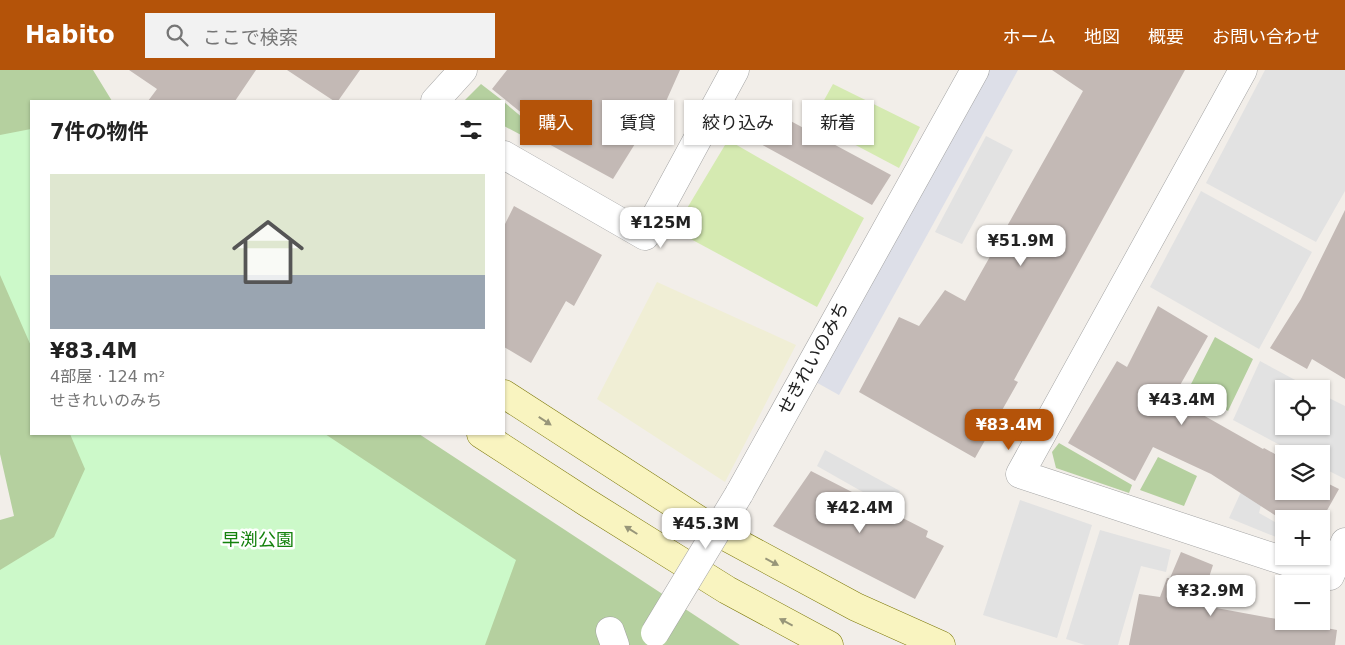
<!DOCTYPE html>
<html lang="ja">
<meta charset="utf-8">
<style>
body{margin:0;font-family:"DejaVu Sans","Noto Sans JP",sans-serif;background:#f2f2f2;color:#222;height:100vh;display:flex;flex-direction:column;font-size:19px;white-space:nowrap}
*{box-sizing:border-box;margin:0}
p{font-size:16px;color:#767676}
.icon{flex:none;width:28px;height:28px;fill:none;stroke:currentColor;stroke-width:2;stroke-linecap:round;stroke-linejoin:round}
.map{position:relative;flex:1;overflow:hidden}
.side{position:absolute;left:30px;top:30px;width:475px;height:335px;display:flex;flex-direction:column;background:#fff;border-radius:0px;box-shadow:0 1px 4px #0004}
.side>*{flex:none}
.top-card{position:absolute;left:520px;top:30px;width:475px;height:45px;display:flex;gap:10px}
.controls{position:absolute;left:1275px;top:310px;display:grid;gap:10px}
.controls a{display:grid;place-items:center;width:55px;height:55px;border-radius:0px;background:#fff;box-shadow:0 1px 4px #0004;font-size:25px}
.price{position:absolute;translate:-50% -42px;padding:0 11px;border-radius:10px;background:#fff;color:#222;font-size:16px;line-height:32px;filter:drop-shadow(0 1px 2px #0008)}
.price::after{content:'';position:absolute;left:50%;top:30px;width:15px;height:11px;margin-left:-8px;background:inherit;clip-path:polygon(0 0,100% 0,50% 100%)}
.price.active{background:#b45309;color:#fff}
ul{padding:0;list-style:none}
li{display:grid;align-content:center;gap:10px;height:265px;padding:0 20px}
li+li{border-top:1px solid #e0e0e0}
li span{display:grid;place-items:center;height:155px;border-radius:0px;color:#555}
li>.icon{margin-inline-start:auto}
span .icon{width:90px;height:90px;fill:#fffc;stroke-width:1}
li b{font-size:21px}
h2{display:flex;justify-content:space-between;align-items:center;height:60px;padding:0 20px;font-size:21px}
.pill{padding:0 18px;border-radius:0px;background:#fff;box-shadow:0 1px 4px #0004;font-size:18px;line-height:45px}
.pill.active{background:#b45309;color:#fff}
header{display:flex;align-items:center;gap:30px;box-sizing:border-box;height:70px;padding:0 25px;background:#b45309;color:#fff}
header strong{font-size:24px}
nav{display:flex;gap:28px;margin-inline-start:auto;font-size:18px}
.search{width:350px;height:45px;background:#f2f2f2;display:flex;align-items:center;gap:12px;box-sizing:border-box;padding:0 18px;border-radius:0px;color:#767676;font-size:19px}
.map>svg:first-child{display:block}
.farmland{fill:#f0eed5}
.grass{fill:#d5eab1}
.forest{fill:#b5d09f}
.park{fill:#ccf9c9}
.parking{fill:#e2e2e2}
.plaza{fill:#dddfe8}
.building{fill:#c3b9b5}
.lines{fill:none;stroke-linecap:round;stroke-linejoin:round}
.street-casing{stroke:#a3a3a3;stroke-width:29}
.secondary-casing{stroke:#7b7707;stroke-width:29}
.street{stroke:#fff;stroke-width:28}
.secondary{stroke:#f9f4c0;stroke-width:28}
.street-bridge-casing{stroke:#a3a3a3;stroke-width:29;stroke-linecap:butt}
.street-bridge{stroke:#fff;stroke-width:28}
.oneway{fill:#989679}
.labels{text-anchor:middle;dominant-baseline:central;stroke-width:5;stroke-linejoin:round;paint-order:stroke}
.street-label{font-size:18px;fill:#222;stroke:#fff}
.park-label{font-size:18px;fill:#15820e;stroke:#fff}
</style>
<header>
<strong>Habito</strong>
<div class="search"><svg class="icon" aria-label="search" viewBox="0 0 24 24"><circle cx="10" cy="10" r="6"/><path d="M15 15l6 6"/></svg>ここで検索</div>
<nav><a>ホーム</a><a>地図</a><a>概要</a><a>お問い合わせ</a></nav>
</header>
<div class="map">
<svg width="1345" height="575" viewBox="0 0 1345 575">
<rect width="100%" height="100%" fill="#f2eee9"/>
<path class="farmland" d="M 657,212 L 796,275 L 725,412 L 597,329 Z"/>
<path class="grass" d="M 833,14 L 920,57 L 899,98 L 812,52 Z
M 728,70 L 864,148 L 817,237 L 674,160 Z"/>
<path class="forest" d="M 0,0 L 93,0 L 112,31 L 31,31 L 31,364 L 419,364 L 740,575 L 0,575 L 0,450 L 14,446 L 0,384 Z
M 481,14 L 503,31 L 464,31 Z
M 504,32 L 530,54 L 523,66 L 504,56 Z
M 1215,267 L 1253,289 L 1228,341 L 1189,318 Z
M 1059,373 L 1132,415 L 1129,423 L 1056,398 L 1052,382 Z
M 1158,387 L 1197,406 L 1184,436 L 1140,420 Z"/>
<path class="park" d="M 31,59 L 31,276 L 0,205 L 0,65 Z
M 70,364 L 325,364 L 516,490 L 485,575 L 0,575 L 0,500 L 54,467 L 85,399 Z"/>
<path class="parking" d="M 1265,0 L 1345,0 L 1345,121 L 1316,172 L 1206,113 Z
M 986,66 L 1013,80 L 962,174 L 935,162 Z
M 1201,121 L 1312,182 L 1259,279 L 1150,217 Z
M 1260,291 L 1312,319 L 1284,319 L 1284,356 L 1321,356 L 1321,324 L 1345,336 L 1345,409 L 1321,397 L 1321,384 L 1297,384 L 1233,350 Z
M 825,380 L 900,421 L 891,438 L 817,396 Z
M 1241,422 L 1262,431 L 1259,443 L 1282,456 L 1276,467 L 1229,448 Z
M 1020,430 L 1092,455 L 1057,568 L 983,545 Z
M 1100,460 L 1171,480 L 1166,502 L 1141,496 L 1118,575 L 1085,575 L 1066,569 Z"/>
<path class="plaza" d="M 959,0 L 1018,0 L 839,325 L 796,301 Z"/>
<path class="building" d="M 129,0 L 256,0 L 235,31 L 148,31 L 157,19 Z
M 287,0 L 360,0 L 338,31 L 334,31 Z
M 507,0 L 680,0 L 651,65 L 643,61 L 613,109 L 534,66 L 539,57 L 492,19 Z
M 1052,0 L 1185,0 L 1014,310 L 1018,312 L 975,388 L 859,322 L 899,247 L 919,256 L 945,220 L 965,231 L 1083,21 Z
M 772,41 L 891,105 L 872,135 L 757,72 Z
M 514,136 L 602,185 L 574,236 L 566,231 L 531,293 L 504,277 L 504,156 Z
M 1345,140 L 1345,309 L 1312,289 L 1307,299 L 1270,278 L 1301,229 Z
M 1158,236 L 1208,266 L 1175,324 L 1189,331 L 1187,336 L 1263,379 L 1264,378 L 1284,389 L 1284,421 L 1321,421 L 1321,410 L 1339,419 L 1321,451 L 1321,449 L 1284,449 L 1284,451 L 1211,404 L 1153,377 L 1135,411 L 1068,373 L 1117,291 L 1127,297 Z
M 811,401 L 928,461 L 926,467 L 944,476 L 915,529 L 773,456 Z
M 1181,482 L 1213,495 L 1200,535 L 1337,560 L 1335,575 L 1129,575 L 1139,524 L 1160,527 L 1167,508 L 1170,508 Z"/>
<g class="lines">
<defs>
<path id="street" d="M 1243,0 L 1020,404 L 1330,506 L 1345,472
M 435,31 L 463,0
M 504,85 L 645,166 L 735,0
M 739,424 L 975,0
M 610,561 L 615,575"/>
<path id="secondary" d="M 504,324 L 719,463 L 856,537 L 941,575
M 481,364 L 586,432 L 727,520 L 829,575"/>
</defs>
<use href="#street" class="street-casing"/>
<use href="#secondary" class="secondary-casing"/>
<use href="#street" class="street"/>
<use href="#secondary" class="secondary"/>
<defs>
<path id="street-bridge" d="M 655,563 L 739,424"/>
</defs>
<use href="#street-bridge" class="street-bridge-casing"/>
<use href="#street-bridge" class="street-bridge"/>
</g>
<defs><path id="oneway-solid" d="M-6-.8H1V-3.2L6.5 0L1 3.2V.8H-6Z" transform="scale(1.25)"/></defs>
<g class="oneway">
<use href="#oneway-solid" transform="translate(545 351) rotate(33)"/>
<use href="#oneway-solid" transform="translate(631 460) rotate(-148)"/>
<use href="#oneway-solid" transform="translate(772 492) rotate(28)"/>
<use href="#oneway-solid" transform="translate(786 552) rotate(-152)"/>
</g>
<g class="labels">
<g class="street-label">
<text transform="translate(813 288) rotate(-61)">せきれいのみち</text>
</g>
<g class="park-label">
<text x="258" y="469">早渕公園</text>
</g>
</g>
</svg>
<div class="controls">
<a><svg class="icon" aria-label="locate" viewBox="0 0 24 24"><circle cx="12" cy="12" r="6"/><path d="M12 2v4M12 18v4M2 12h4M18 12h4"/></svg></a>
<a><svg class="icon" aria-label="layers" viewBox="0 0 24 24"><path d="M12 4l9 5-9 5-9-5zM3 14l9 5 9-5"/></svg></a>
<a>+</a>
<a>−</a>
</div>
<b class="price" style="left:661px;top:179px">¥125M</b>
<b class="price" style="left:1021px;top:197px">¥51.9M</b>
<b class="price" style="left:1182px;top:356px">¥43.4M</b>
<b class="price active" style="left:1009px;top:381px">¥83.4M</b>
<b class="price" style="left:860px;top:464px">¥42.4M</b>
<b class="price" style="left:706px;top:480px">¥45.3M</b>
<b class="price" style="left:1211px;top:547px">¥32.9M</b>
<div class="top-card">
<a class="pill active">購入</a>
<a class="pill">賃貸</a>
<a class="pill">絞り込み</a>
<a class="pill">新着</a>
</div>
<section class="side">
<h2>7件の物件<svg class="icon" aria-label="filters" viewBox="0 0 24 24"><path d="M4 7h16M4 17h16"/><circle cx="9" cy="7" r="2"/><circle cx="15" cy="17" r="2"/></svg></h2>
<ul>
<li><span style="background:linear-gradient(#dfe7d0 65%,#9aa5b1 0)"><svg class="icon" aria-label="home" viewBox="0 0 24 24"><path d="M3 11l9-7 9 7M6 9v11h12V9"/></svg></span><div><b>¥83.4M</b><p>4部屋 · 124 m²</p><p>せきれいのみち</p></div></li>
</ul>
</section>
</div>
